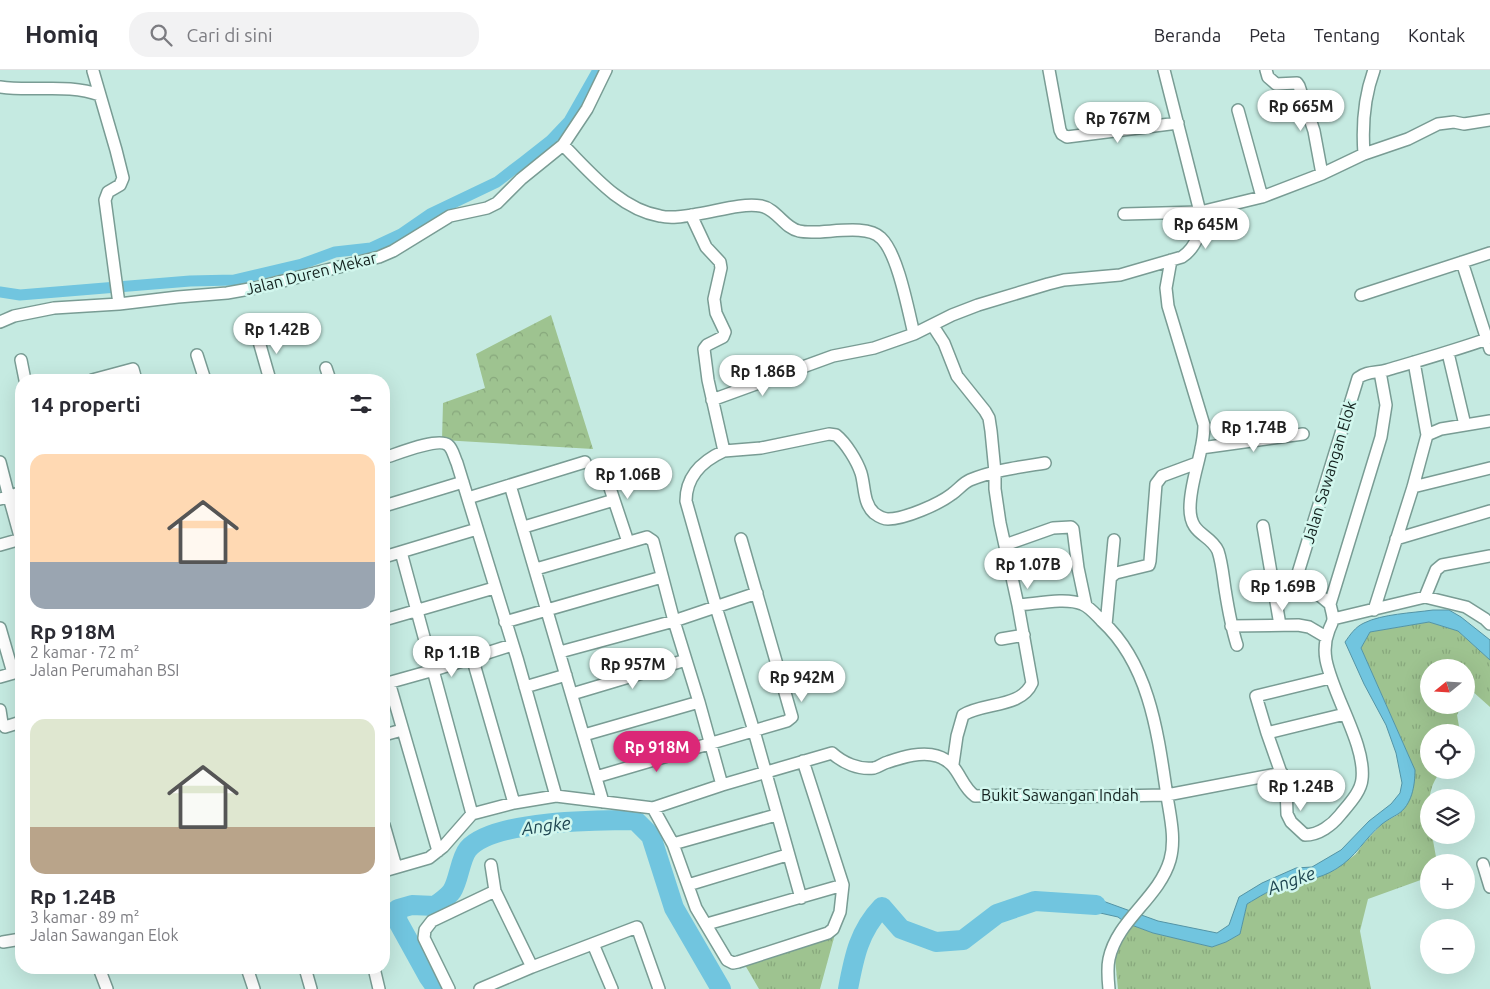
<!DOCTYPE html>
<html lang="id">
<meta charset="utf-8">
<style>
body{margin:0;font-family:Ubuntu,sans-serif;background:#f2f2f3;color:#2b2b33;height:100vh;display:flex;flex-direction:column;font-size:19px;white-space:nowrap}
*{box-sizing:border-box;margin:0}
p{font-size:16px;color:#7c7c81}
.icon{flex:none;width:28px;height:28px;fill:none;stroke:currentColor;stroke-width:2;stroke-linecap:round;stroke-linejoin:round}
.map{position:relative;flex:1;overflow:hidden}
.details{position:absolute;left:15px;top:304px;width:375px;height:600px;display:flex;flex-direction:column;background:#fff;border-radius:20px;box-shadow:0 5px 20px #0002}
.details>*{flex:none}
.needle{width:32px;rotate:252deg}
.buttons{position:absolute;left:1420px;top:589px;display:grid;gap:10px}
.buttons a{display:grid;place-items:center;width:55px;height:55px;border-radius:50%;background:#fff;box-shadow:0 5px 20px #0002;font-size:25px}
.price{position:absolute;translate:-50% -42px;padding:0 11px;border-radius:18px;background:#fff;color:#222;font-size:16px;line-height:32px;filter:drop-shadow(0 1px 2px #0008)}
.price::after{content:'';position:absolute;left:50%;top:30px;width:15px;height:11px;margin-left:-8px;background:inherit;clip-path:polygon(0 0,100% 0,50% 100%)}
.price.active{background:#db2777;color:#fff}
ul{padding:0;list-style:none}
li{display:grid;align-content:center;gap:10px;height:265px;padding:0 15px}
li span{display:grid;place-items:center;height:155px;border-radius:15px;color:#555}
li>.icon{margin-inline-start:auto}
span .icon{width:90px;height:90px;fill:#fffc;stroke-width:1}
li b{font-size:21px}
h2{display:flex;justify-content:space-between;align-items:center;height:60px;padding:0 15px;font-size:21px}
header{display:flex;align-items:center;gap:30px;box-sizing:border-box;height:70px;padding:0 25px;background:#fff;border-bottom:1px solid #e1e1e2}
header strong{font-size:24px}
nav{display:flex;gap:28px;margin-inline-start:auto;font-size:18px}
.search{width:350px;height:45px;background:#f2f2f3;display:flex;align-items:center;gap:12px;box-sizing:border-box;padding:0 18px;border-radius:20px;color:#7c7c81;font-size:19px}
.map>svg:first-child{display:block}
.grass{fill:url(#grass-tufts)}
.forest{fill:url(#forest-crowns)}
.water{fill:#71c5df;stroke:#5494a5}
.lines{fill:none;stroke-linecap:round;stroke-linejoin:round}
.canal{stroke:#71c5df;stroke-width:11}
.river{stroke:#71c5df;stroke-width:20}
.street-casing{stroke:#799c94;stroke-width:14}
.street{stroke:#fff;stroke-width:11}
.labels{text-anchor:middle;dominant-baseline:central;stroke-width:5;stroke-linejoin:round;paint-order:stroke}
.street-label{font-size:16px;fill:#12201d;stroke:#d2f7ee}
.water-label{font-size:18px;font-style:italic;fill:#204752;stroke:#d2f7ee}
</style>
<header>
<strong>Homiq</strong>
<div class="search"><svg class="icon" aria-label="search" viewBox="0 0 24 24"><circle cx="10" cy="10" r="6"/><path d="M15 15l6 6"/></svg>Cari di sini</div>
<nav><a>Beranda</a><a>Peta</a><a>Tentang</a><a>Kontak</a></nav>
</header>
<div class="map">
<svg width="1490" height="919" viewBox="0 0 1490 919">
<defs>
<pattern id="grass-tufts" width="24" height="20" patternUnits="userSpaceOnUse" patternTransform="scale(1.25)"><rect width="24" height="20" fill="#9ec390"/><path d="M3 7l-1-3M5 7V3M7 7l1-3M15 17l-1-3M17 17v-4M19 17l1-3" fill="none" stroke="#87a77c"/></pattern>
<pattern id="forest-crowns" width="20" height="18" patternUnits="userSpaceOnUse" patternTransform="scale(1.25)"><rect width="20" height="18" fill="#9ec390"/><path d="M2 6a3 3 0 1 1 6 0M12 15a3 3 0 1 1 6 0" fill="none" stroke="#87a77c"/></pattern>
</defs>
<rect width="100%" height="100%" fill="#c5eae1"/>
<path class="grass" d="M 1429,552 L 1458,561 L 1490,590 L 1490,637 L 1471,620 L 1466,628 L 1466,598 L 1429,598 L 1429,635 L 1462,635 L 1457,645 L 1460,662 L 1429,662 L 1429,700 L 1442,700 C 1425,719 1429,741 1429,765 L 1432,765 L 1436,787 L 1434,792 L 1429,792 L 1429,807 L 1368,829 L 1360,861 L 1371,919 L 1118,919 L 1114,878 L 1126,853 L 1153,863 L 1212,877 L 1226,872 L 1240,864 L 1247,834 L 1261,825 L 1285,815 L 1300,813 L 1335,800 L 1356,784 L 1363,774 L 1383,753 L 1399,744 L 1415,700 L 1361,578 L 1370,562 Z
M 835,864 L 820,919 L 759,919 L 745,895 Z"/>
<path class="forest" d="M 551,245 L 593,379 L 442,370 L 443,333 L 485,318 L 476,284 Z"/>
<path class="water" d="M 1433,540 L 1449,540 L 1461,547 L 1490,570 L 1490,590 L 1458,561 L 1429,552 L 1370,562 L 1361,578 L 1415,700 C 1415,715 1412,735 1398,744 C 1393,747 1387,750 1382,754 C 1364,769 1356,787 1336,799 C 1320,809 1302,811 1285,815 C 1271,819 1259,827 1247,834 L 1240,864 L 1226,872 L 1212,877 L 1153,863 L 1126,853 L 1118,847 L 1069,836 L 1071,829 L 1100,830 L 1158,851 L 1217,863 L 1229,855 L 1239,827 L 1262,813 L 1296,798 L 1312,797 L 1341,780 L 1369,751 L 1391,734 L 1400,723 L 1402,713 L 1396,683 L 1386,655 L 1364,614 L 1345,572 C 1350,565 1355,557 1364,553 C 1382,544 1412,543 1433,540 Z"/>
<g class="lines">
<path class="canal" d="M 0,222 L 20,225 L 190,211 L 234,210 L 302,194 L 335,182 L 371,178 L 401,164 L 430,144 L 497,112 L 523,92 L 551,70 L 569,51 L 598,0"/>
<path class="river" d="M 437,919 L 428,906 L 397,850 L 398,839 L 412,835 L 435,836 C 440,832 448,827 452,821 C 459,810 460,789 468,779 C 493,750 598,750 635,750 L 651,766 L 674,838 L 721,919
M 848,919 C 854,887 859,861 882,837 L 901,859 L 936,872 L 963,870 L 997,844 L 1035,831 L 1096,835"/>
<defs>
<path id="street" d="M 1049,0 L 1060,60 L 1062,64 L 1067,67 L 1178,53
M 1266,0 L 1268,7 L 1276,14 L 1297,13 L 1299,16 L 1314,61 L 1322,104
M 93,1 L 116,80 L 123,108 L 120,115 L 108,122 L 105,130 L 119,234
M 0,17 C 34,22 67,13 100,25
M 1238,40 L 1262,127
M 563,75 C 591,103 620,139 660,146 C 672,149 686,146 698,144 C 718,141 741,133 761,136 C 777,139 784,158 799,161 C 819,166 865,152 881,168 C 898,184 908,240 914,264 L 952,245 L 978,235 L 1048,214 L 1064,210 L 1120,205 L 1182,187 C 1197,177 1202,159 1200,142 L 1164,0
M 1364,84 C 1362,56 1364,27 1374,0
M 1124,144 L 1200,142 L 1262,127 L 1322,104 L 1364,84 L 1408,69 L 1438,54 L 1454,52 L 1464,54 L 1490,50
M 691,145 L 706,177 L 720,192 L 721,198 L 714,229 L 716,243 L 725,262 L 723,267 L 707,275 L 704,279 L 708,310 L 724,381 C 702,391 686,407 686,431 L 716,537 L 754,661 L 801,828
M 1171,190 L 1166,218 L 1168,236 L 1204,355 C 1204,383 1190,409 1190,438 C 1190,466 1210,463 1218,481 C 1222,493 1223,506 1225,519 C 1228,538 1231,556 1237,575
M 1462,192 L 1490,279
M 1361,225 L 1490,183
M 0,252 L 14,246 L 54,238 L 119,234 L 178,227 L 227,223 L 255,218 L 379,187 L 393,181 L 450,146 L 487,138 L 497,133 L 521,109 L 563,75 L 587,39 L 606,0
M 933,256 L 944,273 L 957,306 L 985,341 L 989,348 L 991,361 L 995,402 L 995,419 L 1000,453 L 1018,535 C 1035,534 1066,527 1082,534 C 1090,537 1096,545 1102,551 C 1150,595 1158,665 1167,726 C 1170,746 1176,769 1170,790 C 1159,828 1117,850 1109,889 C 1107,898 1108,909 1109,919
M 258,268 L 270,310
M 1448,283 L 1465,355
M 197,285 L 205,310
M 21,290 L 25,310
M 1414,292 L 1427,365
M 326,298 L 330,310
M 92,310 L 133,299 L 136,310
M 712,330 L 833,286 L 874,278 L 914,264
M 1201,378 L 1303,364
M 724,381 L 761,378 L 829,364 L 836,365 C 846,373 857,391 861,403 C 865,416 863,433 874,443 C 878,446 883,449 888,449 C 905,449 939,434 952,424 C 959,419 963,413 970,410 C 994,400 1020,397 1045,393
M 384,388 C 397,384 438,367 448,375 C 453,379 454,387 457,393 L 517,588 L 556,726
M 0,392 L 9,427 L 21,422
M 603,397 L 628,472
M 510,415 L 603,732
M 1413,417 L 1490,398
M 468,428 L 585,392
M 0,429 L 9,427 L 21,470
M 384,436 L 463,412
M 1263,456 L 1280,555
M 524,457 L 614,430
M 1396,469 L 1490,441
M 0,475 L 21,469
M 1005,475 L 1053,458 L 1071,457 L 1073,459 L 1078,498 L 1086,536
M 401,482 L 472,744
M 384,487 L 477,459
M 536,499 L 647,467 L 653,471 L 674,551 L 699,632 L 722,715
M 1111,507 L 1116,503 L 1149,495 L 1150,491 L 1156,414 L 1162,406 L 1197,393
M 1425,527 L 1436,500 L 1442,495 L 1490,486
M 1330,534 L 1301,510 L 1298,503 L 1358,308 C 1367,301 1376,303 1387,300 C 1421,290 1456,280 1490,268
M 1374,540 L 1413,417 L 1427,365 L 1441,359 L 1490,351
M 1333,549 L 1425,527 L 1466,537 L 1485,549 L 1490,554
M 384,550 L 494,518
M 505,552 L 662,507
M 1106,555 L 1114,470
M 1231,556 L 1298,555 L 1309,557 L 1326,567
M 0,558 L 13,603
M 1001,569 L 1024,565
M 560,582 L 674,551 L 757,523
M 472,587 L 514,733
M 0,607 L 21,601
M 1330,608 L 1256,626 L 1267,663 L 1286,717 L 1287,744 L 1291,752 L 1305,765 C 1319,765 1332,755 1340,745 C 1348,735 1361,722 1362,709 C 1366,675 1333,626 1326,590 C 1324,579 1325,570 1329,560 C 1330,557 1333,552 1333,549 C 1333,545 1331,539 1330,534 L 1381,367 L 1386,335 L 1380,302
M 389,612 L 438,781
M 384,614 L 434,600 L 512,575
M 525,617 L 566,605
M 572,624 L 686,590
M 0,640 L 2,653 L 5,657 L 21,652
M 1267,663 L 1345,644
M 384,665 L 402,660
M 584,665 L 699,632
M 953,694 L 957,666 L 963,645 C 985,632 1021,638 1032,613 L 1018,535
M 596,707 L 787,651 L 792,647 L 741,469
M 653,738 L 673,774 L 696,838 L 727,890 L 733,893 L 738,892 L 828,863 L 833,859 L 840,842 L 843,815 L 803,691
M 472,744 L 514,733 L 556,726 L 653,738 L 722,715 L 832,683 C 843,693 859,700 874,698 C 879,697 883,693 888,692 C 903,687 922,681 937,686 C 960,693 959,715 975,726 L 1023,725 L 1056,727 L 1167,725 L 1282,703
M 384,755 L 396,797
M 673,774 L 776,745
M 1483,794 L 1490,817
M 491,795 L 495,821 L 532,897
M 384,801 L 429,788 L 443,777 L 472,744
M 688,815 L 787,785
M 707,854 L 843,815
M 3,872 L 21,869
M 593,874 L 612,919
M 99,898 L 107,919
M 247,898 L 254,919
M 305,898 L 311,919
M 374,898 L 379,919
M 449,919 L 424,868 L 425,860 L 432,851 L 495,821
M 480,919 L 532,897 L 637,857 L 659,919"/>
</defs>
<use href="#street" class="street-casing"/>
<use href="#street" class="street"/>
</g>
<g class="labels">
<g class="street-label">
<text transform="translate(311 203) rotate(-14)">Jalan Duren Mekar</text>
<text transform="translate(1329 402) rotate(-73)">Jalan Sawangan Elok</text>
<text x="1060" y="725">Bukit Sawangan Indah</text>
</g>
<g class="water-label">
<text transform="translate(546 755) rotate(-7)">Angke</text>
<text transform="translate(1291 810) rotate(-20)">Angke</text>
</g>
</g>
</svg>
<div class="buttons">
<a><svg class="needle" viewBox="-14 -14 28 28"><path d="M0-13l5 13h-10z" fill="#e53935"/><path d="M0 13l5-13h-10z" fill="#7c7c81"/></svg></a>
<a><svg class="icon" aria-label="locate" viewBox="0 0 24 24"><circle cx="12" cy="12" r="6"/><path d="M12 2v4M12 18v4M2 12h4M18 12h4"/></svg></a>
<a><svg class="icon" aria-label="layers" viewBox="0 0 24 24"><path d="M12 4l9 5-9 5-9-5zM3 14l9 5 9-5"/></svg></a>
<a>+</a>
<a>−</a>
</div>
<b class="price" style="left:1301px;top:62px">Rp 665M</b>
<b class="price" style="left:1118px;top:74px">Rp 767M</b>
<b class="price" style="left:1206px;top:180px">Rp 645M</b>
<b class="price" style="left:277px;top:285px">Rp 1.42B</b>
<b class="price" style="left:763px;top:327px">Rp 1.86B</b>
<b class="price" style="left:1254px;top:383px">Rp 1.74B</b>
<b class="price" style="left:628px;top:430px">Rp 1.06B</b>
<b class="price" style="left:1028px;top:520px">Rp 1.07B</b>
<b class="price" style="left:1283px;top:542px">Rp 1.69B</b>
<b class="price" style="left:452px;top:608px">Rp 1.1B</b>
<b class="price" style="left:633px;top:620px">Rp 957M</b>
<b class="price" style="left:802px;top:633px">Rp 942M</b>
<b class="price active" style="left:657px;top:703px">Rp 918M</b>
<b class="price" style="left:1301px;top:742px">Rp 1.24B</b>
<section class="details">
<h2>14 properti<svg class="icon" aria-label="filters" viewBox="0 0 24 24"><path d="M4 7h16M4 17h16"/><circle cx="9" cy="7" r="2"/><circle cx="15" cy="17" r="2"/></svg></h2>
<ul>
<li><span style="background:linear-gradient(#ffd9b3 70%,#9aa5b1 0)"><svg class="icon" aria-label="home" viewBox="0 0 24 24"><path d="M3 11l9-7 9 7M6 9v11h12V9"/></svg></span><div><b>Rp 918M</b><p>2 kamar · 72 m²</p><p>Jalan Perumahan BSI</p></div></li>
<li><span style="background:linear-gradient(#dfe7d0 70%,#b9a48a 0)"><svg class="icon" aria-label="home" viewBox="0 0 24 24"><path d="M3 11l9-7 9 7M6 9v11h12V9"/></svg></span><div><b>Rp 1.24B</b><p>3 kamar · 89 m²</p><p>Jalan Sawangan Elok</p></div></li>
</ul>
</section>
</div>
